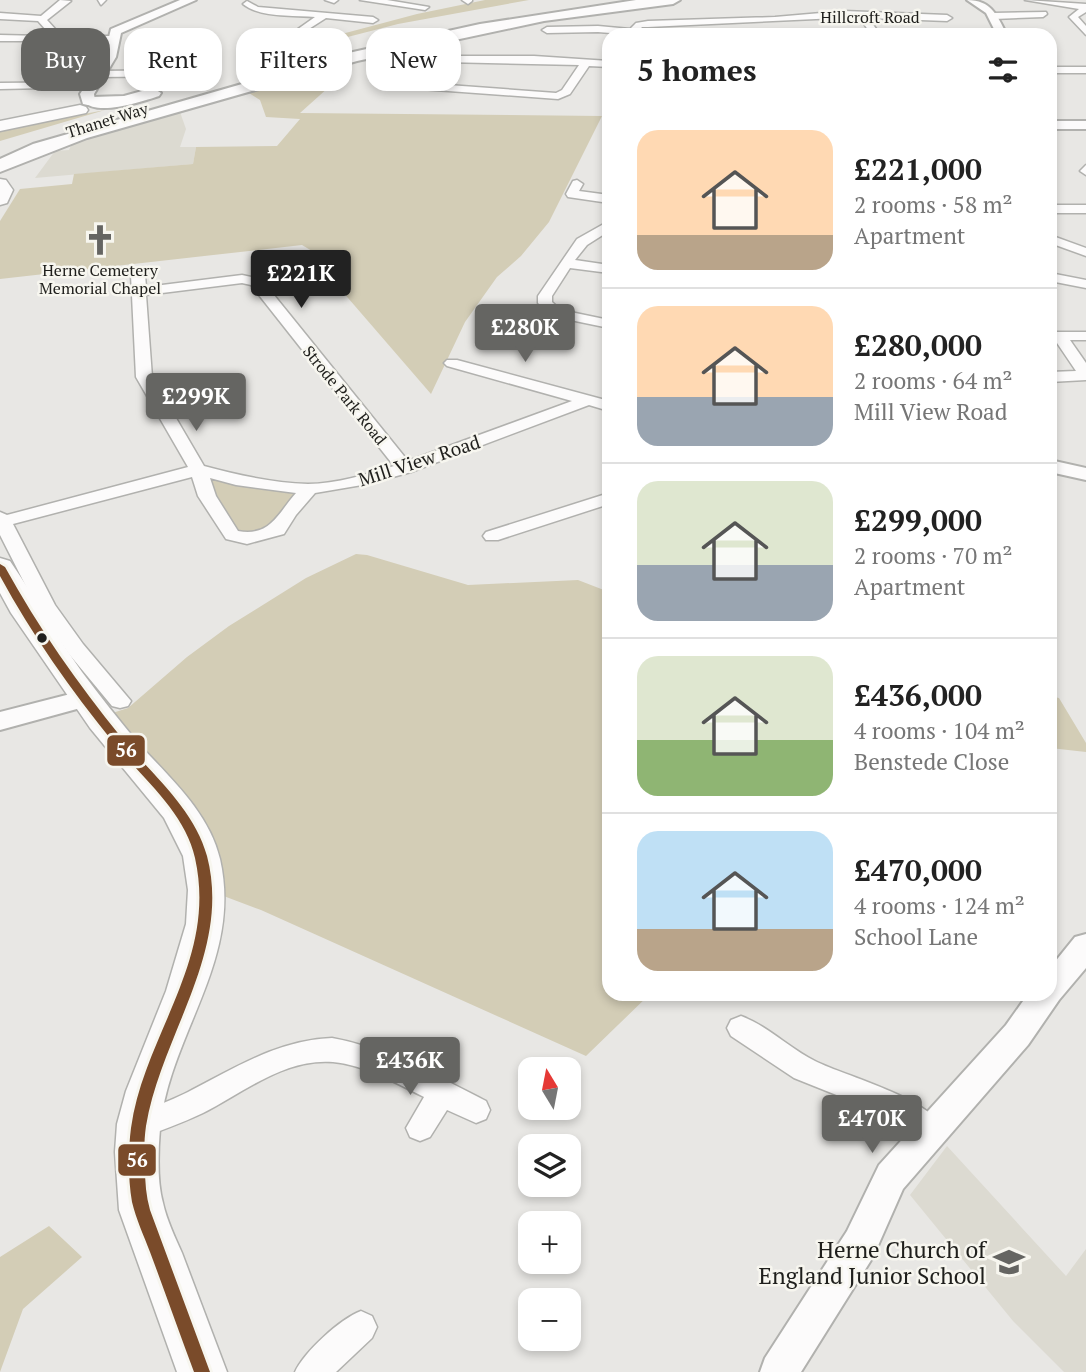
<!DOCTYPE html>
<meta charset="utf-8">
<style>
body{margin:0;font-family:"PT Serif",serif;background:#f2f2f2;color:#222;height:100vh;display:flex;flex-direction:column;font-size:26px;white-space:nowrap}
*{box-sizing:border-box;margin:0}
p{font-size:23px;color:#767676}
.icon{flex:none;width:38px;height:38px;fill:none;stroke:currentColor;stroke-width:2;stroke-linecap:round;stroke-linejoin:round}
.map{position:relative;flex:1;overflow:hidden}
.details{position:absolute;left:602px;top:28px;width:455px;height:973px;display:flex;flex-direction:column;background:#fff;border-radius:21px;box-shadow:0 4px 10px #0003}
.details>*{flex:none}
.hud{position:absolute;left:21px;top:28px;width:476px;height:63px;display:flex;gap:14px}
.needle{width:46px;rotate:350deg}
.tools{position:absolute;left:518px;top:1057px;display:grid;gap:14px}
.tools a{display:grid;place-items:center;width:63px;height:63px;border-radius:14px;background:#fff;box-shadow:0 4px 10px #0003;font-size:35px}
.price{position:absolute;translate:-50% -60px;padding:0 16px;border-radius:7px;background:#656562;color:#fff;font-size:23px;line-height:46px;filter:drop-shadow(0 2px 4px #0008)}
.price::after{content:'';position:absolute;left:50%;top:42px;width:21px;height:16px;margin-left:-10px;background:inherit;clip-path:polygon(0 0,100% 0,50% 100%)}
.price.active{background:#222;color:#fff}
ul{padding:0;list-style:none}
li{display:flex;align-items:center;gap:21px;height:175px;padding:0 35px}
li+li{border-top:2px solid #e0e0e0}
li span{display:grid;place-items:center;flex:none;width:196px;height:140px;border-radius:21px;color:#555}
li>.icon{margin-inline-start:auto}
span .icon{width:84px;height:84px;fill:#fffc;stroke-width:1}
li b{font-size:30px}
h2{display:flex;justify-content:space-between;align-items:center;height:84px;padding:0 35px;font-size:30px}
.tag{padding:0 24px;border-radius:21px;background:#fff;box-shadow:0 4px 10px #0003;font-size:24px;line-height:63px}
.tag.active{background:#656562;color:#fff}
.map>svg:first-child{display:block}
.built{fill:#dcdad1}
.green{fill:#d3cdb6}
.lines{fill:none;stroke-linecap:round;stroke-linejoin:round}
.minor-casing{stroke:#b1b1ae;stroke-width:3}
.tertiary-casing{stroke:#b1b1ae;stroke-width:4}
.secondary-casing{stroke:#b1b1ae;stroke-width:4}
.primary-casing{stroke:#b1b1ae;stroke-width:3}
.trunk-casing{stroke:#b1b1ae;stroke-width:4}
.minor{fill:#fcfbfb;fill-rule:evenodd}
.tertiary{fill:#fcfbfb;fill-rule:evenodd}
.secondary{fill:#fcfbfb;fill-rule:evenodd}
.primary{fill:#fcfbfb;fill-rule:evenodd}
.trunk{fill:#fcfbfb;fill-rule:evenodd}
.bus-1-casing{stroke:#f7f6ef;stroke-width:6}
.bus-1{fill:#7a4b2a;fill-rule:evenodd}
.bus-dot{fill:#1f1f1c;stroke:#f7f6ef;stroke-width:2.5}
.labels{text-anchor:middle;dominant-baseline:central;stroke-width:5;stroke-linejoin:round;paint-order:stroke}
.far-street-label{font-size:16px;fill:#1f1f1c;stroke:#f7f6ef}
.far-poi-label{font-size:16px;fill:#1f1f1c;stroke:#f7f6ef}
.street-label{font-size:19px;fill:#1f1f1c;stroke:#f7f6ef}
.near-poi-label{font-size:23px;fill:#1f1f1c;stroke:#f7f6ef;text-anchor:end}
.line-badge{stroke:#f7f6ef;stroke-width:2.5}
.badge-label{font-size:19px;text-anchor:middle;font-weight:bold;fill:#fff}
</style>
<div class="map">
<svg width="1086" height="1372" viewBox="0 0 1086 1372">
<rect width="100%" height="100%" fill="#e8e7e4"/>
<path class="built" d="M 180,112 L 186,129 L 180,147 L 196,147 L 193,164 L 35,178 L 55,151 L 69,150 L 73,141 L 159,115 Z
M 947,1146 L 1066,1276 L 1086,1249 L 1086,1372 L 1064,1372 L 1013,1321 L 910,1195 Z"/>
<path class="green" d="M 485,0 L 529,0 L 398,24 L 274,56 L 274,52 L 417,14 Z
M 348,62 L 329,87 L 300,113 L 602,116 L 549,222 L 521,256 L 497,277 L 465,322 L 431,394 L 329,276 L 312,251 L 302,245 L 0,279 L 0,221 L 20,189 L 72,184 L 74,174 L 193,164 L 196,147 L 277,146 L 300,119 L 266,117 L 260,100 L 249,93 Z
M 105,110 L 0,141 L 0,130 Z
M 198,470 L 309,489 L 278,530 L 232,535 Z
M 356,554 L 367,555 L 468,585 L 578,580 L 609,592 L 609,994 L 650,994 L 586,1056 L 261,910 L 221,895 L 100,717 L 128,708 L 187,657 L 229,626 L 306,578 Z
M 1050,696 L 1059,698 L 1086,743 L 1086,752 L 1050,748 Z
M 49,1226 L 82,1257 L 23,1309 L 0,1372 L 0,1257 Z"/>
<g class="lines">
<defs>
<path id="minor" d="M 60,0 L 71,1 L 47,20 L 57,31 L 53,36 L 113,36 L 118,39 L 116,41 L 0,41 L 0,35 L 44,36 L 47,31 L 38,21 L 0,19 L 0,13 L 41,16 Z
M 98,0 L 106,0 L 101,5 Z
M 325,0 L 338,0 L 334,3 Z
M 360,0 L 387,0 L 429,7 L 425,10 Z
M 462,0 L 472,0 L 472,1 L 468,4 Z
M 1025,0 L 1086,4 L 1086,12 L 1078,17 L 1086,26 L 1086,35 L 1069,17 L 1079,9 Z
M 247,1 L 258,7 L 373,17 L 378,20 L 373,23 L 326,18 L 301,34 L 298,33 L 298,29 L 315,17 C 293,15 260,18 243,4 Z
M 844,11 L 947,15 L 952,18 L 947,21 L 868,18 L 877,30 L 886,35 L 871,34 L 859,17 L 648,27 L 642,27 L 635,35 L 598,32 L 547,33 L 542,30 L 547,27 L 598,26 L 630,29 L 636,23 L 648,21 L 775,17 Z
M 1046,12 L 1047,14 L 1043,17 L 994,19 L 990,16 L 994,13 Z
M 401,56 L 534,56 L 609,61 L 609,67 L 589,66 L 570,94 L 558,99 L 421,89 L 416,86 L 421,83 L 556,93 L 562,90 L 579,65 L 398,61 L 398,57 Z
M 204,64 L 210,71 L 197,76 L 97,77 L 92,74 L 97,71 L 197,70 Z
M 1050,67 L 1086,67 L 1086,73 L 1050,73 Z
M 97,82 L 98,84 L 93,87 L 0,89 L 0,83 Z
M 1086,165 L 1086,175 L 1080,171 Z
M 577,180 L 583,184 L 579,191 L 609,195 L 609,203 L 568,197 L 566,194 L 573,181 Z
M 1050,205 L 1086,205 L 1086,213 L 1050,213 Z
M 609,221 L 609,231 L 587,245 L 575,260 L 609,265 L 609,273 L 570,268 L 552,296 L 552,302 L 561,310 L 609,320 L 609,328 L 551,316 L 538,303 L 538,296 L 577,239 Z
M 1050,235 L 1086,248 L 1086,256 L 1050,243 Z
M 138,271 L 145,275 L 146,287 L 242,275 L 261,279 L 408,461 L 572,401 L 447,366 L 444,363 L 447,360 L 457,360 L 609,401 L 609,411 L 589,405 L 411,472 L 368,484 L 315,493 L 296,515 L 284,534 L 247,544 L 226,539 L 198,496 L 192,477 L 13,524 L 55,605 L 83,644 L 131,701 L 128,706 L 120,708 L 112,706 L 69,654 L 36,606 L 0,535 L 0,512 L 7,515 L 188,467 L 136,377 L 131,275 ZM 242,283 L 251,285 L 394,466 C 368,474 336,484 308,484 C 274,483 237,475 204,466 L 152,377 L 146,295 ZM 210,478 L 236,485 L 296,493 C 278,513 271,537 238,531 L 216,496 Z
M 1050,273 L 1086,280 L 1086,288 L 1050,281 Z
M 1050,332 L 1086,332 L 1086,340 L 1070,340 L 1086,363 L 1086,380 L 1050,382 L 1050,372 L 1076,371 L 1055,340 L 1050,340 Z
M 609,493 L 609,504 L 498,540 L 486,540 L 483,536 L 486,532 Z
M 741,1016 C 768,1026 789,1048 815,1061 C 847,1077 931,1098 945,1131 L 941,1140 L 931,1144 L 874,1110 L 794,1078 L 731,1036 L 727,1028 L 731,1020 Z
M 332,1038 C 387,1048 437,1076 486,1101 L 490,1110 L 486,1119 L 476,1123 L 447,1110 L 430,1137 L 420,1141 L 410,1137 L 406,1128 L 424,1097 C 396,1083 365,1065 333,1062 C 285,1058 244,1092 203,1113 C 182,1123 160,1131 138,1139 L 128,1135 L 124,1126 L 128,1117 C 148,1109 168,1102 188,1092 C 235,1068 278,1040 332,1038 Z
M 361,1311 L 372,1316 L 377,1327 L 372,1338 L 336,1372 L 295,1372 C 304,1352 340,1319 361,1311 Z"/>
<path id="tertiary" d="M 967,0 C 991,0 997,15 1007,35 L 997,35 L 986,13 Z
M 1050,121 L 1086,121 L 1086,129 L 1050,129 Z
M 1050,460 L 1086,468 L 1086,480 L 1050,472 Z
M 86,690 L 95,692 L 98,698 L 95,704 L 0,730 L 0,712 Z
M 1086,934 L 1086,968 L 1059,1000 L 1028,1045 L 903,1189 L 873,1257 L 801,1372 L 760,1372 L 765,1358 L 847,1231 L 879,1165 L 1006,1025 L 1028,994 L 1050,994 L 1050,968 L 1075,937 Z"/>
<path id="secondary" d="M 180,0 L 196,0 L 121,33 L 116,57 L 94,94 L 95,101 L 88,105 L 83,104 L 80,94 L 104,57 L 111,29 Z"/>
<path id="primary" d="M 80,105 L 86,107 L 88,110 L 86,113 L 0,131 L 0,121 Z
M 0,179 L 6,180 L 13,190 L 7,203 L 0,205 Z
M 0,558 L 10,561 C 35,597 56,636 82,672 C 100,696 119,720 138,743 C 169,777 209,812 220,859 C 243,961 169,1034 160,1129 C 158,1153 157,1181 163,1203 C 167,1221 175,1237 182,1253 C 197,1293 212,1332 227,1372 L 177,1372 L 119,1210 L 115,1152 L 117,1124 L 126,1091 L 166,991 L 186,924 L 188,890 L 183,856 L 164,818 L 90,728 L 11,613 L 0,593 Z"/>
<path id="trunk" d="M 636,0 L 680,0 L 673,4 L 544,21 L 357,61 L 87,138 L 0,172 L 0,159 L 33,144 L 353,52 L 480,24 Z
M 153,88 L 161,93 L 159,96 C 141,102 98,116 84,102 L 92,97 L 124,96 Z"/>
</defs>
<use href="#minor" class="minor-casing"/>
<use href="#tertiary" class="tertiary-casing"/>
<use href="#secondary" class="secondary-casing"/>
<use href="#primary" class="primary-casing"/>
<use href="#trunk" class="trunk-casing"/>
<use href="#minor" class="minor"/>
<use href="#tertiary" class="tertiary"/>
<use href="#secondary" class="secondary"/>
<use href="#primary" class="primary"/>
<use href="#trunk" class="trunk"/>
<defs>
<path id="bus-1" d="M 0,564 L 5,567 C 38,627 78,684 121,737 C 151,774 194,808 207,856 C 232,952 161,1035 146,1126 C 144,1140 144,1154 145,1168 C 145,1182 146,1196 150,1210 L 210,1372 L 194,1372 C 179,1332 165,1292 150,1252 C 144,1236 136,1219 132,1202 C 128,1179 128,1151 131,1128 C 144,1034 218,961 195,858 C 185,812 142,778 113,742 C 71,690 32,635 0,576 Z"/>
</defs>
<use href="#bus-1" class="bus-1-casing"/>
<use href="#bus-1" class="bus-1"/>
</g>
<defs>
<symbol id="church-bare" viewBox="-9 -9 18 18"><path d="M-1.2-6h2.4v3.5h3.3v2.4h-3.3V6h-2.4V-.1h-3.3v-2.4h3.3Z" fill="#656562" stroke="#f7f6ef" stroke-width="2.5" paint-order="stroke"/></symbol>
<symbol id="school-bare" viewBox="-9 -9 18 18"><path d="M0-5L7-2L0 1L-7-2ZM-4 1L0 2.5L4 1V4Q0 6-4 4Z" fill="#656562" stroke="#f7f6ef" stroke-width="2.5" paint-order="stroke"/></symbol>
</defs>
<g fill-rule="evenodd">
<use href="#church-bare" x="78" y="218" width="44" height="44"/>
<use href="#school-bare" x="987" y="1240" width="44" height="44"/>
</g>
<circle class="bus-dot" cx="42" cy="638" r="6"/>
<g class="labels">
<g class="far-street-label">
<text x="870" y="17">Hillcroft Road</text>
<text transform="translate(107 120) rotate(-17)">Thanet Way</text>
<text transform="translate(345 395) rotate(51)">Strode Park Road</text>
</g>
<g class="far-poi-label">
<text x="100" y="270">Herne Cemetery<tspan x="100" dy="18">Memorial Chapel</tspan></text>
</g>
<g class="street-label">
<text transform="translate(419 460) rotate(-18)">Mill View Road</text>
</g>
<g class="near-poi-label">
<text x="986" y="1249">Herne Church of<tspan x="986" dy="26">England Junior School</tspan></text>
</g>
</g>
<g class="line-badge">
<rect x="106" y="734" width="40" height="33" rx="7" fill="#7a4b2a"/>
<rect x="117" y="1143" width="40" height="34" rx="7" fill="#7a4b2a"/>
</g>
<g class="badge-label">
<text x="126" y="757">56</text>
<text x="137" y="1167">56</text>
</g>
</svg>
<div class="tools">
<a><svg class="needle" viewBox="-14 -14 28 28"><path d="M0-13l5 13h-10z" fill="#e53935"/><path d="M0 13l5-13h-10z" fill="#767676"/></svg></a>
<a><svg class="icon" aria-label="layers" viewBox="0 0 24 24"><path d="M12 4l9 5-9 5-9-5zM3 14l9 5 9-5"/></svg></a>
<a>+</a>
<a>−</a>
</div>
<b class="price active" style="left:301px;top:310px">£221K</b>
<b class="price" style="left:525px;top:364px">£280K</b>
<b class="price" style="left:196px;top:433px">£299K</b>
<b class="price" style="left:410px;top:1097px">£436K</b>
<b class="price" style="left:872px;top:1155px">£470K</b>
<div class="hud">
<a class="tag active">Buy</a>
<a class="tag">Rent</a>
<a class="tag">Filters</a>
<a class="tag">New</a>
</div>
<section class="details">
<h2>5 homes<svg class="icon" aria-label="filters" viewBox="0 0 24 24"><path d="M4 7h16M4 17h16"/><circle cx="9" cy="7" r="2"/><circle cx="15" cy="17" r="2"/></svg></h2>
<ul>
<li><span style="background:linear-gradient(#ffd9b3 75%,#b9a48a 0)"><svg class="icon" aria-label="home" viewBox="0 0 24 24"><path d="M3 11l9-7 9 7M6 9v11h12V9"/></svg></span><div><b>£221,000</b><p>2 rooms · 58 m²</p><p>Apartment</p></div></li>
<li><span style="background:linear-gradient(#ffd9b3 65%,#9aa5b1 0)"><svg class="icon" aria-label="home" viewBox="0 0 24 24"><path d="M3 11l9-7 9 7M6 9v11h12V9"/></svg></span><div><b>£280,000</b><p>2 rooms · 64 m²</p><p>Mill View Road</p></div></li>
<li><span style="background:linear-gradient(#dfe7d0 60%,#9aa5b1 0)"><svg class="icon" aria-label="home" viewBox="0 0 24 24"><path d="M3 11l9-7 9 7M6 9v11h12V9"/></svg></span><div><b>£299,000</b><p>2 rooms · 70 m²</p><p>Apartment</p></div></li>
<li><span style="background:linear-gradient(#dfe7d0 60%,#8fb573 0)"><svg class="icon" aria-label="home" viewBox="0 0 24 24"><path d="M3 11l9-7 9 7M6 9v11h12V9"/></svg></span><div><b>£436,000</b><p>4 rooms · 104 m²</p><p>Benstede Close</p></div></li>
<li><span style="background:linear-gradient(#bfe0f5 70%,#b9a48a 0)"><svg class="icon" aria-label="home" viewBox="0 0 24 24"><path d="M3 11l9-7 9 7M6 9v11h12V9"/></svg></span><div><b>£470,000</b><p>4 rooms · 124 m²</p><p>School Lane</p></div></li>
</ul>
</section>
</div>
